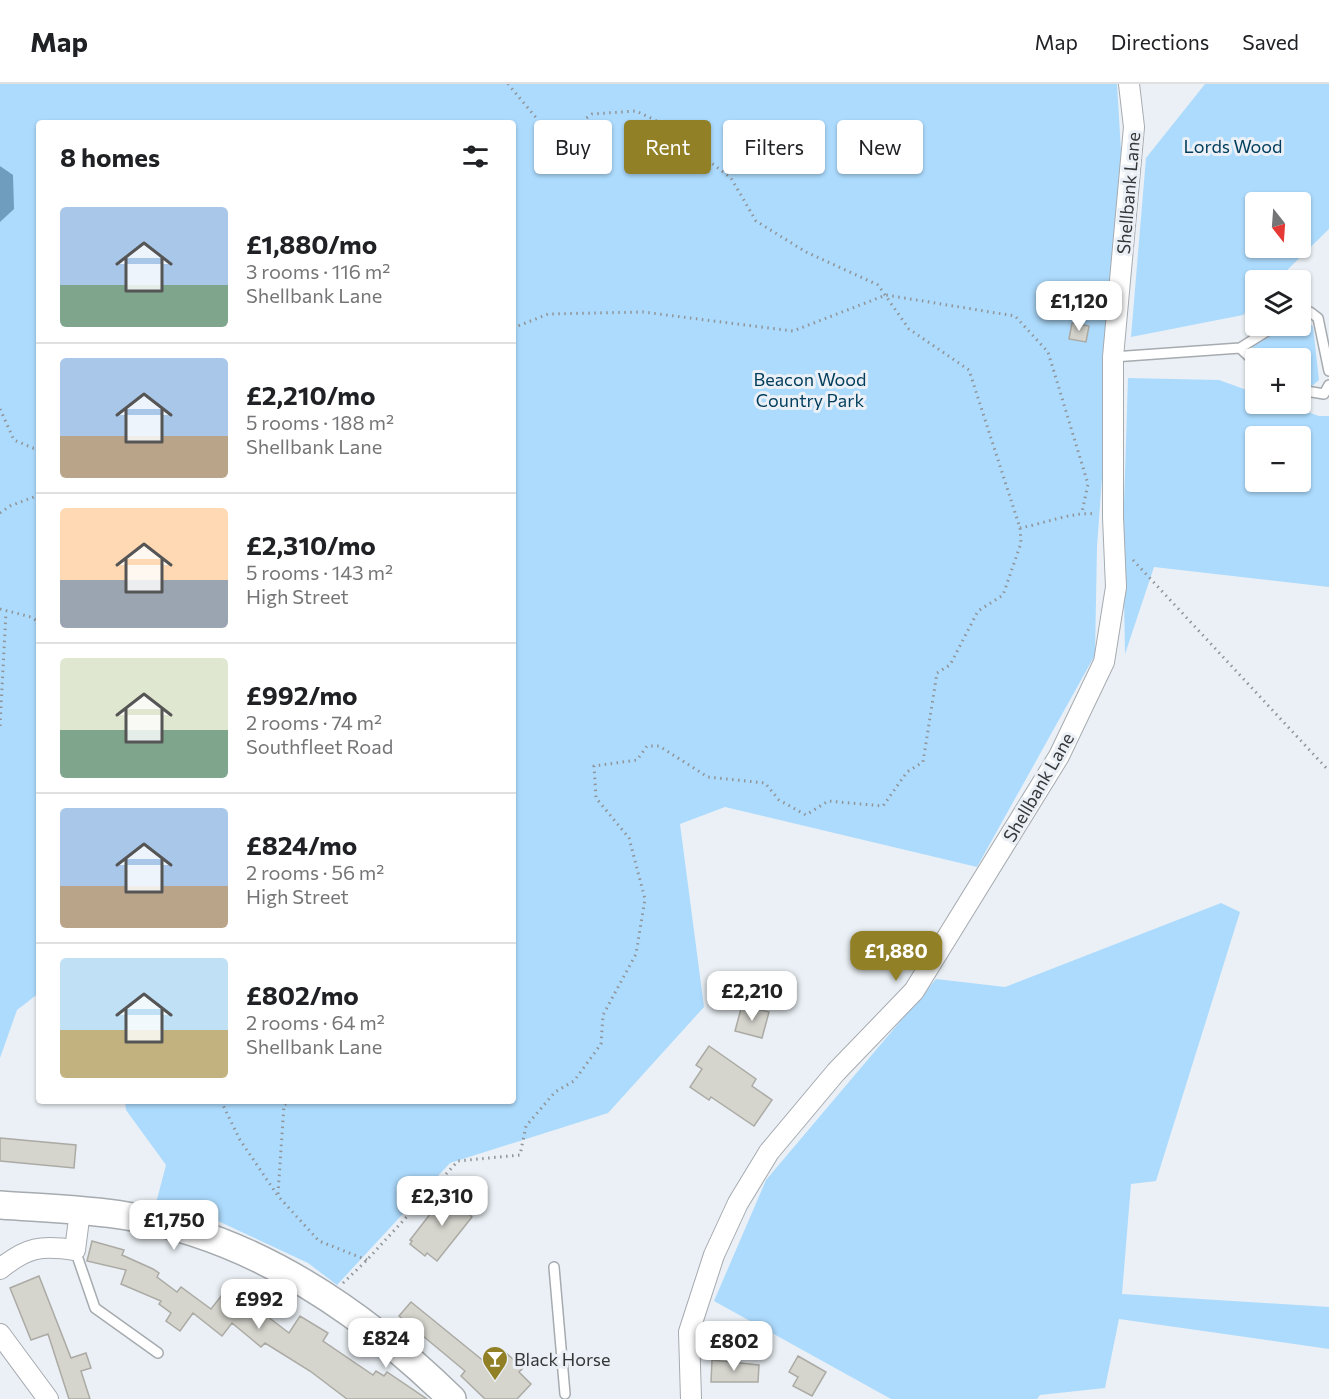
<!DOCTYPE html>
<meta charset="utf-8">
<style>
body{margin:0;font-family:Commissioner,sans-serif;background:#f6f6f6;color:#202124;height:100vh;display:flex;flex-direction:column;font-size:22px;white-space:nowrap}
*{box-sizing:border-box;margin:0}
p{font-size:20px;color:#757577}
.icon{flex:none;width:33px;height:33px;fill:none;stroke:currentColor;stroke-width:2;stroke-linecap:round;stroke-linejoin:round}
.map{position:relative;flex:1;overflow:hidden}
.panel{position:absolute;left:36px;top:36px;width:480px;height:984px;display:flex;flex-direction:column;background:#fff;border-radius:6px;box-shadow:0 2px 4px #0004}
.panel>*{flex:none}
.guide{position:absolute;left:534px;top:36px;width:570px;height:54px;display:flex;gap:12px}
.needle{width:39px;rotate:163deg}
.tools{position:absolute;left:1245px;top:108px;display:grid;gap:12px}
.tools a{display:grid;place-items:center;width:66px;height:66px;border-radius:6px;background:#fff;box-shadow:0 2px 4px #0004;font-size:30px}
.price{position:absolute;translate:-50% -51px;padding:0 14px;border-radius:12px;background:#fff;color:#222;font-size:20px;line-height:39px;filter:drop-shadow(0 2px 3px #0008)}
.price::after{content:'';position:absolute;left:50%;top:36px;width:18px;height:14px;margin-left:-9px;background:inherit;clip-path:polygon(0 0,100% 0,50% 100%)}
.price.current{background:#928027;color:#fff}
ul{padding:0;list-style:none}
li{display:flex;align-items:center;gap:18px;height:150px;padding:0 24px}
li+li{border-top:2px solid #e0e0e0}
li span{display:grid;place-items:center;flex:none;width:168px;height:120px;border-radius:6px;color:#555}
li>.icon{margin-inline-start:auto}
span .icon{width:72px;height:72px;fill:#fffc;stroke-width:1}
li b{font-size:26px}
h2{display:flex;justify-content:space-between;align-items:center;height:72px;padding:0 24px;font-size:26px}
.tag{padding:0 21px;border-radius:6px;background:#fff;box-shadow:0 2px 4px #0004;font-size:21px;line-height:54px}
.tag.current{background:#928027;color:#fff}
header{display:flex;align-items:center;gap:36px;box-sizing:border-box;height:84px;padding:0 30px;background:#fff;border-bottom:2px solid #e0e0e0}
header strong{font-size:28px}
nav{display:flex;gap:33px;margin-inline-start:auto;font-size:21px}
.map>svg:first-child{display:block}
.green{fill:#addbfd;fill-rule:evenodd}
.water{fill:#6f9dbe}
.building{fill:#d5d4cd;stroke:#abaaa4;stroke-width:1.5}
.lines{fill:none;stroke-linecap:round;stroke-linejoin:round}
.service-casing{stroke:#a6abb0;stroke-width:12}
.minor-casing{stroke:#a6abb0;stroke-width:22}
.secondary-casing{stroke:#a6abb0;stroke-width:30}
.path{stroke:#909498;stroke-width:3;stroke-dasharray:1.5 4.5;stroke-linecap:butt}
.service{stroke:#fff;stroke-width:9}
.minor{stroke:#fff;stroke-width:20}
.secondary{stroke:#fff;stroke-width:27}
.labels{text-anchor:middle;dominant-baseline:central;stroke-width:6;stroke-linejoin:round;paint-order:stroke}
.park-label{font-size:18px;fill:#003c5c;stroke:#eaf0f5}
.street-label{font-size:18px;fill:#353739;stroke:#eaf0f5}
.poi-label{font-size:18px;fill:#353739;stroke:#eaf0f5;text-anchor:start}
</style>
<header>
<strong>Map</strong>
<nav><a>Map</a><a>Directions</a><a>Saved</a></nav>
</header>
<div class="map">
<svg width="1329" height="1315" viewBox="0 0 1329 1315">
<rect width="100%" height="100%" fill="#eaf0f5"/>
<path class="green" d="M 0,0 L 1117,0 L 1123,100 L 1097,463 L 1095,571 L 977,783 L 725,723 L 680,740 L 704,923 L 608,1029 L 450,1079 L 337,1201 L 308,1179 L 216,1136 L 155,1123 L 166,1081 L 126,1026 L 125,1017 L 513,1017 L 513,39 L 39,39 L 39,909 L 17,926 L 0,974 Z
M 1205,0 L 1329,0 L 1329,145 L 1277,196 L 1256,196 L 1255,218 L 1243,231 L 1131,253 L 1146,74 ZM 1256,118 L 1300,118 L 1300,164 L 1256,164 Z
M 1307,235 L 1313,243 L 1319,296 L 1312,302 L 1301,299 L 1300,274 L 1258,274 L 1252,265 L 1255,257 L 1289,242 L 1300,242 L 1301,237 Z
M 1128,294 L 1219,296 L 1255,309 L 1256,320 L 1285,320 L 1319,332 L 1329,332 L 1329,503 L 1154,483 L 1125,570 L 1123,452 ZM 1256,352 L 1300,352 L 1300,398 L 1256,398 Z
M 1221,819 L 1240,828 L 1156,1097 L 1131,1100 L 1122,1210 L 1329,1223 L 1329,1265 L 1119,1235 L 1105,1304 L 1040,1311 L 1037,1315 L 891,1315 L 714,1217 L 766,1096 L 936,895 L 1005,903 Z"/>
<path class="water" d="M 0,82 L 13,91 L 14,125 L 0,138 Z"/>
<path class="building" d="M 1072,239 L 1089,242 L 1086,258 L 1069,255 Z
M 742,921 L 769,928 L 762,954 L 735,947 Z
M 709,962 L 756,995 L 752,1002 L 772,1016 L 754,1042 L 711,1013 L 709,1016 L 690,1003 L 702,985 L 696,981 Z
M 0,1054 L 76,1061 L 74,1084 L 0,1077 Z
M 451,1109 L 472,1126 L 469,1130 L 472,1133 L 437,1177 L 427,1169 L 425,1172 L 410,1160 L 412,1157 L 410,1156 L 445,1111 L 447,1113 Z
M 92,1157 L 124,1166 L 122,1171 L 153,1185 L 159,1189 L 157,1193 L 177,1208 L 181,1203 L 211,1225 L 226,1206 L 229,1205 L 248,1220 L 255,1212 L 268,1223 L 263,1229 L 289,1249 L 300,1232 L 328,1249 L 323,1257 L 373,1291 L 376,1287 L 384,1292 L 387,1288 L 427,1315 L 347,1315 L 310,1287 L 265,1259 L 261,1263 L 232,1239 L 222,1252 L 193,1229 L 180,1247 L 166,1237 L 171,1229 L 159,1220 L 161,1217 L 121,1200 L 126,1186 L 87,1177 Z
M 39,1192 L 71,1274 L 86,1269 L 91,1284 L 81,1287 L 90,1315 L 69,1315 L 48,1250 L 31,1256 L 10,1204 Z
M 411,1218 L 491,1283 L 505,1268 L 523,1284 L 519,1288 L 531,1300 L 517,1315 L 485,1315 L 461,1292 L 465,1287 L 399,1232 Z
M 798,1272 L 826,1288 L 812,1312 L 793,1302 L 798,1293 L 789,1288 Z
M 712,1276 L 759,1281 L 758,1298 L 711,1298 Z"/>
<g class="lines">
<defs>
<path id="service" d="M 1300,231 L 1310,228 L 1318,234 L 1329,287
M 1240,264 L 1256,279
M 1113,273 L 1240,264 L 1275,242
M 1300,306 L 1324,310 L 1329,301
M 75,1166 L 95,1224 L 158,1269
M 554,1183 L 565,1310"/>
<path id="minor" d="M 0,1185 C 27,1163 41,1161 75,1166 L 80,1127
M 0,1250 L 48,1315
M 691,1315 L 689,1248 L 714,1171 L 738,1119 L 769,1068 L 836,988 L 914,907 L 1059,672 L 1104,578 L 1116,503 L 1113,433 L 1113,273 L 1134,43 L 1129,0"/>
<path id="secondary" d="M 0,1121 C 42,1124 85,1125 127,1132 C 253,1153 363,1228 452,1315"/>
</defs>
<use href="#service" class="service-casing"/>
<use href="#minor" class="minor-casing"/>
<use href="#secondary" class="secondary-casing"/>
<path class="path" d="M 513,244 L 548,230 L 643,228 L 793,247 L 886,211 L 1015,232 L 1048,268 L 1088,400 L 1082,428
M 0,325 L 14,356 L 33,364 L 39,364
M 0,429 L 10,422 L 39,411
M 1020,444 C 1043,440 1074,427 1096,430
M 1133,476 L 1329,687
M 0,525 L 31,533 L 39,538
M 0,642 L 6,528
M 221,1017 L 240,1056 L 278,1112 L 319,1157 L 367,1176
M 278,1110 L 284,1021 L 290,1017
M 343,1199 L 367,1176 L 458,1077 L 520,1071 L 526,1042 L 555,1008 L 574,997 L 601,960 L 603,931 L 636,870 L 645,815 L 629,754 L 596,714 L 594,682 L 637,676 L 647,662 L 659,662 L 708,693 L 765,699 L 779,716 L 806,731 L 828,717 L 883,722 L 907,688 L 923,678 L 937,589 L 950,581 L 978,527 L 1003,511 L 1021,459 L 1020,444 L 969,286 L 909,245 L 878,201 L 806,168 L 756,137 L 731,94 L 655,36 L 636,27 L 592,30 L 585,35 L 581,49 L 556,53 L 548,48 L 508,0"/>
<use href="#service" class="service"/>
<use href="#minor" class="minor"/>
<use href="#secondary" class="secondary"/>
</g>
<defs>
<symbol id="bar-pin" viewBox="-11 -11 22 30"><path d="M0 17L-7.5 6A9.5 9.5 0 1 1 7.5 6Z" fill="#928027" stroke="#eaf0f5"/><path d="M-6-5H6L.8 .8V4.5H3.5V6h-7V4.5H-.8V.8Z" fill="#fff"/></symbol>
</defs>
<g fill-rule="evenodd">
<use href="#bar-pin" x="480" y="1260" width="30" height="40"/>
</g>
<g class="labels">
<g class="park-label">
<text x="1233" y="62">Lords Wood</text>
<text x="810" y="295">Beacon Wood<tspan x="810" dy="21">Country Park</tspan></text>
</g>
<g class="street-label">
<text transform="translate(1128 109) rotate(-85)">Shellbank Lane</text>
<text transform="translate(1038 703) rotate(-60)">Shellbank Lane</text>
</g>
<g class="poi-label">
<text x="514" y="1275">Black Horse</text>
</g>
</g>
</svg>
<div class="tools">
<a><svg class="needle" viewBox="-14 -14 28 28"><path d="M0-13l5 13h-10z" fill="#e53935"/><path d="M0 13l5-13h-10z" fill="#757577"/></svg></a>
<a><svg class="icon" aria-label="layers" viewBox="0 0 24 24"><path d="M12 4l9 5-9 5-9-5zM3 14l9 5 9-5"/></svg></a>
<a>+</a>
<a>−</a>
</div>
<b class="price" style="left:1079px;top:248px">£1,120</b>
<b class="price current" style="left:896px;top:898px">£1,880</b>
<b class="price" style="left:752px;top:938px">£2,210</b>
<b class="price" style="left:442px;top:1143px">£2,310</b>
<b class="price" style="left:174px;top:1167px">£1,750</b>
<b class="price" style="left:259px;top:1246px">£992</b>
<b class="price" style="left:386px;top:1285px">£824</b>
<b class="price" style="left:734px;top:1288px">£802</b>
<div class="guide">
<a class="tag">Buy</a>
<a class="tag current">Rent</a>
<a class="tag">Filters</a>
<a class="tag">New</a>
</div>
<section class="panel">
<h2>8 homes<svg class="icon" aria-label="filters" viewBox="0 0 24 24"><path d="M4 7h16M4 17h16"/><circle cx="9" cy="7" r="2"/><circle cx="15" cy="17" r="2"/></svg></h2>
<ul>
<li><span style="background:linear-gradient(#a9c7e8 65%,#7fa58c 0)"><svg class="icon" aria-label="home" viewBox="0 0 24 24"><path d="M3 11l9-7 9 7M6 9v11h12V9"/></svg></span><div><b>£1,880/mo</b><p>3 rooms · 116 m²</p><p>Shellbank Lane</p></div></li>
<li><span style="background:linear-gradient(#a9c7e8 65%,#b9a48a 0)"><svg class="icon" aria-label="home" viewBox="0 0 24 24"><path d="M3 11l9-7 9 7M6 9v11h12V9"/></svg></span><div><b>£2,210/mo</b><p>5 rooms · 188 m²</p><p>Shellbank Lane</p></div></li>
<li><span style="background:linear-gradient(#ffd9b3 60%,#9aa5b1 0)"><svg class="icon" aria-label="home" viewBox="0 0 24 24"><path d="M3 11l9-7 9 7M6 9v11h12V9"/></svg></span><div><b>£2,310/mo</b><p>5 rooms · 143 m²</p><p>High Street</p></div></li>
<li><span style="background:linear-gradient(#dfe7d0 60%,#7fa58c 0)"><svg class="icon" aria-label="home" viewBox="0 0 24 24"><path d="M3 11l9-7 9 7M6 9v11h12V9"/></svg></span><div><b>£992/mo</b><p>2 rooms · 74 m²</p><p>Southfleet Road</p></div></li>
<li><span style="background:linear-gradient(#a9c7e8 65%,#b9a48a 0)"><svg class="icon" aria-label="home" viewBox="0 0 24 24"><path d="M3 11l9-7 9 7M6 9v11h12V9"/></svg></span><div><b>£824/mo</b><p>2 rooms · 56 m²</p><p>High Street</p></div></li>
<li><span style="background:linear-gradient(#bfe0f5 60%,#c2b280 0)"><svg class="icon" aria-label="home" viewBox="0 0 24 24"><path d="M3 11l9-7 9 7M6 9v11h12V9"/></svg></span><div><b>£802/mo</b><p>2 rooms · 64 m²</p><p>Shellbank Lane</p></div></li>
</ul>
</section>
</div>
